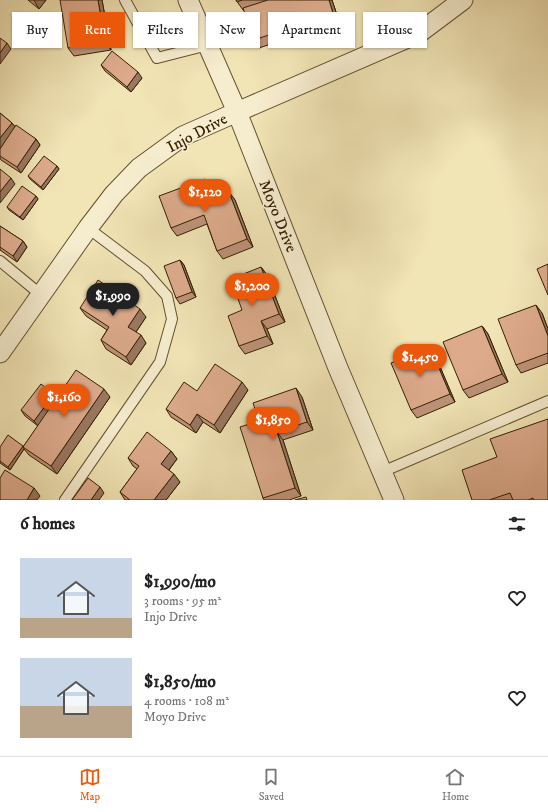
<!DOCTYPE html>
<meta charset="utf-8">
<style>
body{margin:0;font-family:"IM FELL DW Pica",serif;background:#f6f6f6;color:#222;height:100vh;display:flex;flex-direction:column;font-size:15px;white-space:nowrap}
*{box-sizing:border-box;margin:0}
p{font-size:13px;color:#767676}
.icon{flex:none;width:22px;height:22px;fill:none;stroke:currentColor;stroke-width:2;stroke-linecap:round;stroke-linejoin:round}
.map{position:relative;height:500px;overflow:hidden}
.panel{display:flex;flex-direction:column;background:#fff;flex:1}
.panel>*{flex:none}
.top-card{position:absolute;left:12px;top:12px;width:524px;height:36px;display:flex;gap:8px}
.price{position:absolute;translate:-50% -34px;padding:0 9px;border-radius:14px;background:#ea580c;color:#fff;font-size:13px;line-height:26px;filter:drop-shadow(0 1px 2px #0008)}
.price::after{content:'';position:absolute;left:50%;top:24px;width:12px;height:9px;margin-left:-6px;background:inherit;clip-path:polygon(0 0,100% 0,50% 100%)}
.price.current{background:#222;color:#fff}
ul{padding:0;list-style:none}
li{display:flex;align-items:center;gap:12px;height:100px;padding:0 20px}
li span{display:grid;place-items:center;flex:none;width:112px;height:80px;border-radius:0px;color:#555}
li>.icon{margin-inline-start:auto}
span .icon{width:48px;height:48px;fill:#fffc;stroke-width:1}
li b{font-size:17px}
h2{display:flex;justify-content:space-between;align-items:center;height:48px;padding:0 20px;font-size:17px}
.pill{padding:0 14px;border-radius:0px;background:#fff;box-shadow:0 1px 3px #0004;font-size:14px;line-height:36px}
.pill.current{background:#ea580c;color:#fff}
.tab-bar{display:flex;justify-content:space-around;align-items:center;height:56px;border-top:1px solid #e0e0e0;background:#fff;font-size:11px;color:#767676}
.tab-bar a{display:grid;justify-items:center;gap:2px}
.tab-bar .current{color:#ea580c}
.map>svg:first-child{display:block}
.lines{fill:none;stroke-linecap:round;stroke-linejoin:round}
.service-casing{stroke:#635130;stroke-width:12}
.minor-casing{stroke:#635130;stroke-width:21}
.service{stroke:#f6edcf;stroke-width:10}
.minor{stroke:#f6edcf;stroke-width:19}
.wall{fill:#be9378;stroke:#342004}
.shaded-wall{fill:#9b7862;stroke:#342004}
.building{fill:#ddab8c;stroke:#342004}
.labels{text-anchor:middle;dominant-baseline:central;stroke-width:3.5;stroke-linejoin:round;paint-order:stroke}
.street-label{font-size:16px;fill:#342004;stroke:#f6edcf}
</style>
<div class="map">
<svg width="548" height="500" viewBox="0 0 548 500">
<rect width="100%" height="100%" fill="#f1e4b5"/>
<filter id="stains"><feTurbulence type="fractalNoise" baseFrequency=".005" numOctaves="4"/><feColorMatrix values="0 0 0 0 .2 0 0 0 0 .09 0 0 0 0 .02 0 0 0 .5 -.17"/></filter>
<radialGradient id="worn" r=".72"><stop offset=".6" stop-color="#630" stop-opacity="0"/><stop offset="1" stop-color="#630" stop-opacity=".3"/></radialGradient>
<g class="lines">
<defs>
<path id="service" d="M 125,0 L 157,58 L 208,45
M 0,261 L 40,294
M 382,472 L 548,401
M 65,500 L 160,362 L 172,319 L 167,296 L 145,271 L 88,228"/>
<path id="minor" d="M 188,0 L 237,112 L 338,368 L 394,500
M 0,353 L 88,228 L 114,194 L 139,168 L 183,136 L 237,112 L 419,33 L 463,0"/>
</defs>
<use href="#service" class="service-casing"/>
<use href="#minor" class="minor-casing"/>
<use href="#service" class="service"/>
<use href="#minor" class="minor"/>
</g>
<path class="wall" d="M 28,0 L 46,0 L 39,9 Z
M 102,0 L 111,50 L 74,56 L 68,48 Z
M 236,0 L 332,0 L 339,21 L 259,48 L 254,40 L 244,10 L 243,10 Z
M 101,65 L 142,78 L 131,92 L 105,71 Z
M 0,113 L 12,123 L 15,127 L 36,139 L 40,145 L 21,173 L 1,160 L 0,158 Z
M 57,166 L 59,169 L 43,190 L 30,179 L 28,176 Z
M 210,187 L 215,198 L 229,192 L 235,200 L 253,247 L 223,259 L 217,251 L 207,224 L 177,236 L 171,228 Z
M 36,196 L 38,199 L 23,220 L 9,210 L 7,207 Z
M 0,226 L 23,241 L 27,247 L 17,262 L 0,250 Z
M 180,260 L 184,265 L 196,297 L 180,304 L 176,298 Z
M 261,267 L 267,275 L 285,322 L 267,329 L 273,344 L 245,354 L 239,346 L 242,310 Z
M 80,308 L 146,317 L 136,332 L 146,343 L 131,365 L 106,349 L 101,340 L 107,330 L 86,316 Z
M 542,313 L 548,329 L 548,363 L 521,373 L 516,365 Z
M 482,326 L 488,334 L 508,382 L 469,398 L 463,390 Z
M 430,347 L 435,355 L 455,402 L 417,418 L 411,410 Z
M 248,390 L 220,433 L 203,422 L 196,433 L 171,417 L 166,409 L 197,391 Z
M 110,397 L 57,474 L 29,455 L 24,449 L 10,470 L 0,463 L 0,447 L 23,446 L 23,447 L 38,426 L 25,416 L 21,410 L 57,398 Z
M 302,397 L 313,430 L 283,440 L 301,496 L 289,500 L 264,500 L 263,498 L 259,421 Z
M 171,451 L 177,459 L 169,470 L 180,482 L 166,500 L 125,500 L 120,492 L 137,469 L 133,466 L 128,458 Z
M 497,457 L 548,500 L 472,500 Z"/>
<path class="shaded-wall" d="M 34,0 L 46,0 L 39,9 Z
M 98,0 L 102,0 L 111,50 L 105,42 Z
M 329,0 L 332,0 L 339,21 L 333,13 Z
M 7,43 L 11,49 L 0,64 L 0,53 Z
M 138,72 L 142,78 L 131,92 L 127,87 Z
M 12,123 L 16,128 L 0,149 L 0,138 Z
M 36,139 L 40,145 L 21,173 L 17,167 Z
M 57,166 L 59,169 L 43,190 L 41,187 Z
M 11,178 L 15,184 L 0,203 L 0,192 Z
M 205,179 L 210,187 L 218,207 L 212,199 Z
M 229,192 L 235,200 L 253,247 L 247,239 Z
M 36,196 L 38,199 L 23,220 L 20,217 Z
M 23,241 L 27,247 L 17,262 L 13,256 Z
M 180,260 L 184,265 L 196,297 L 192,292 Z
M 261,267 L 267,275 L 285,322 L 279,314 Z
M 536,305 L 542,313 L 548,329 L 548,336 Z
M 140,309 L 146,317 L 134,335 L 128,327 Z
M 261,321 L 267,329 L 273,344 L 267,336 Z
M 482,326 L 488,334 L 508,382 L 502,374 Z
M 141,335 L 146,343 L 131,365 L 126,357 Z
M 430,347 L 435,355 L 455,402 L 450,394 Z
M 242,382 L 248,390 L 220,433 L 214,425 Z
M 296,388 L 302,397 L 313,430 L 307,422 Z
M 104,389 L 110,397 L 57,474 L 51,466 Z
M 54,394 L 59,400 L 38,426 L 34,421 Z
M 197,414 L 203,422 L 196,433 L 190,425 Z
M 277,432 L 283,440 L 301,496 L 295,488 Z
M 23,446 L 24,449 L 10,470 L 8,467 Z
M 171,451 L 177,459 L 167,472 L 161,464 Z
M 174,474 L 180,482 L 166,500 L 154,500 Z
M 100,487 L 104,493 L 99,500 L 91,500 Z
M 34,488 L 40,496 L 37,500 L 27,500 Z"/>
<path class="building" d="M 60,0 L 98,0 L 105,42 L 68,48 Z
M 236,0 L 242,0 L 237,2 Z
M 268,0 L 329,0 L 333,13 L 254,40 L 243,8 Z
M 0,38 L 7,43 L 0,53 Z
M 112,51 L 138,72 L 127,87 L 101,65 Z
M 0,113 L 12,123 L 0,138 Z
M 16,125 L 36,139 L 17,167 L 0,156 L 0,149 Z
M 44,156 L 57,166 L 41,187 L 28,176 Z
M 0,169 L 11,178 L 0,192 Z
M 205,179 L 212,199 L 229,192 L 247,239 L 217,251 L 204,215 L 171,228 L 159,196 Z
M 22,186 L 36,196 L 20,217 L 7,207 Z
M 0,226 L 23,241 L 13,256 L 0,247 Z
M 180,260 L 192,292 L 176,298 L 164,266 Z
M 548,264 L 548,295 L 537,269 Z
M 261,267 L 279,314 L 261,321 L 267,336 L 239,346 L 228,316 L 242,310 L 231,279 Z
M 98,280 L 140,309 L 128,327 L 141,335 L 126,357 L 101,340 L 109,327 L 80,308 Z
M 536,305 L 548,336 L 548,353 L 516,365 L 498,319 Z
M 482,326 L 502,374 L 463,390 L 443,342 Z
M 430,347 L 450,394 L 411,410 L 391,363 Z
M 215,364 L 242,382 L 214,425 L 197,414 L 190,425 L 166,409 L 184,382 L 197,391 Z
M 76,370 L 104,389 L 51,466 L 23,447 Z
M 41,384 L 54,394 L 34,421 L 21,410 Z
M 296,388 L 307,422 L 277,432 L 295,488 L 263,498 L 240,427 L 259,421 L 253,403 Z
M 548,419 L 548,500 L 534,500 L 533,498 L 528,500 L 513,500 L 510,493 L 489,500 L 472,500 L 462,470 L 497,457 L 490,439 Z
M 147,432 L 171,451 L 161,464 L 174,474 L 154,500 L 130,500 L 120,492 L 139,466 L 128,458 Z
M 8,435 L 23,446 L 8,467 L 0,461 L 0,447 Z
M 5,470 L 34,488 L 27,500 L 0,500 L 0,478 Z
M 88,478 L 100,487 L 91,500 L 72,500 Z
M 306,497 L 307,500 L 295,500 Z"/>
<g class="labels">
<g class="street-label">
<text transform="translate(197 133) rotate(-28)">Injo Drive</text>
<text transform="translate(278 216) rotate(68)">Moyo Drive</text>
</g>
</g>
<rect width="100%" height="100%" filter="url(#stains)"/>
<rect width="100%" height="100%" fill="url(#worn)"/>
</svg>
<b class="price" style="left:205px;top:213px">$1,120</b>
<b class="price" style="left:252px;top:307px">$1,200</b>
<b class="price current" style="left:113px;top:317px">$1,990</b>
<b class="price" style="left:420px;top:378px">$1,450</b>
<b class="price" style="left:64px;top:418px">$1,160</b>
<b class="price" style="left:273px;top:441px">$1,850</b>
<div class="top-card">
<a class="pill">Buy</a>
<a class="pill current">Rent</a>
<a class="pill">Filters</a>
<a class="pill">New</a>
<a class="pill">Apartment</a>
<a class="pill">House</a>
</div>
</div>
<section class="panel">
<h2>6 homes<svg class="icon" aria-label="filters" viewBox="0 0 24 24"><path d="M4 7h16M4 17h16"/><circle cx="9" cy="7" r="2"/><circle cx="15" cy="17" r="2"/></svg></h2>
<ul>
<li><span style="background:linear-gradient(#c9d6e8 75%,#b9a48a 0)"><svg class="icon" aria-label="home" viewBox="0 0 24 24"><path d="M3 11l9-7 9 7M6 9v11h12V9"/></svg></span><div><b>$1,990/mo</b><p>3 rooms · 95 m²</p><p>Injo Drive</p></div><svg class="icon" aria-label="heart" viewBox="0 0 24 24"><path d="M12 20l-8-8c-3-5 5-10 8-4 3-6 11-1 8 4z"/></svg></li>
<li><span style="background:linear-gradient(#c9d6e8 60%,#b9a48a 0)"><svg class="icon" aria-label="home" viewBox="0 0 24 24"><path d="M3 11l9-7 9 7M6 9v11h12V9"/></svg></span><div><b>$1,850/mo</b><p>4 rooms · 108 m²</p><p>Moyo Drive</p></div><svg class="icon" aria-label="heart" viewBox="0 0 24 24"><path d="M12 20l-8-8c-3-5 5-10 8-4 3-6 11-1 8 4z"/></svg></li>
</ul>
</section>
<nav class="tab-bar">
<a class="current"><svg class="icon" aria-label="map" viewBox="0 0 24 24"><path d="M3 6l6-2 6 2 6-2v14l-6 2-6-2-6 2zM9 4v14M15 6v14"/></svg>Map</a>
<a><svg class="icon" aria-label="saved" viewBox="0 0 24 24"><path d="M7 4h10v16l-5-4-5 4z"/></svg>Saved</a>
<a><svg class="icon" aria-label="home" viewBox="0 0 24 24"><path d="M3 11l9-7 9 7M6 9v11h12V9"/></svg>Home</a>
</nav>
